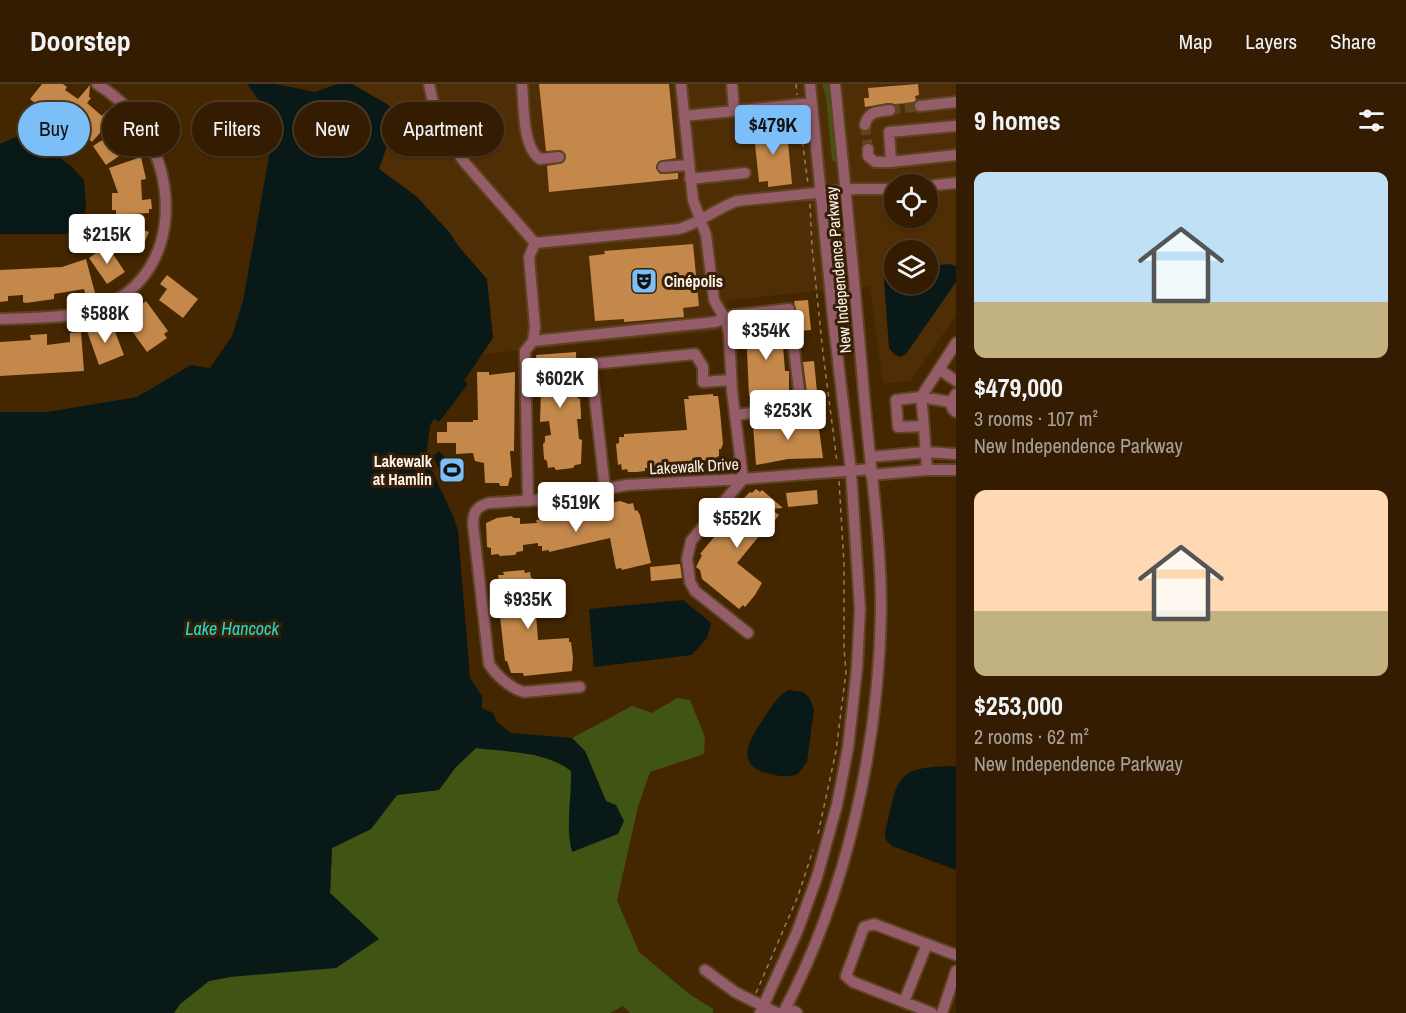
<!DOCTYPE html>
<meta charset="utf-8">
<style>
body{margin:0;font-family:"Archivo Narrow",sans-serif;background:#3e2910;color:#f1f3f6;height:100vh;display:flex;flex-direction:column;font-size:22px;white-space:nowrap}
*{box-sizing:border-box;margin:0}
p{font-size:20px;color:#a9a199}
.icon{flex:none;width:33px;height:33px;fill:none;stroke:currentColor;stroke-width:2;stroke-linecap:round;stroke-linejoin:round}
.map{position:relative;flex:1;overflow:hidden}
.sheet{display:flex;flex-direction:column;background:#331c01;width:450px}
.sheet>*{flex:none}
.hud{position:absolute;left:18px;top:18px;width:570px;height:54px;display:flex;gap:12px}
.tools{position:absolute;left:884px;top:90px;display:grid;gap:12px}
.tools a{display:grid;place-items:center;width:54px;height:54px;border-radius:50%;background:#331c01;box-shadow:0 2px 4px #0004,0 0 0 2px #4e3a23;font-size:30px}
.price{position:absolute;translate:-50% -51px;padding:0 14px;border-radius:6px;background:#fff;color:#222;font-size:20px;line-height:39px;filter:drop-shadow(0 2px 3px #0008)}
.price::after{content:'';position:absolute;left:50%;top:36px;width:18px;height:14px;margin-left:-9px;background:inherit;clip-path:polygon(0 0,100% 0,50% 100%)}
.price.current{background:#7bbef8;color:#111}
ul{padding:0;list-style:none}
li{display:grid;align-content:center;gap:12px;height:318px;padding:0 18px}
li span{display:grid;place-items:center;height:186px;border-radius:12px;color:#555}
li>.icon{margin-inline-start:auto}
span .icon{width:108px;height:108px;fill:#fffc;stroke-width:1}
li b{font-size:26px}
h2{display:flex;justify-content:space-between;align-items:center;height:72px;padding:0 18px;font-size:26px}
.tag{padding:0 21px;border-radius:27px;background:#331c01;box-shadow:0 2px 4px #0004,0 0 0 2px #4e3a23;font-size:21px;line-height:54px}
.tag.current{background:#7bbef8;color:#111}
header{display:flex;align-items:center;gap:36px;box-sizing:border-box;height:84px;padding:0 30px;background:#331c01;border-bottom:2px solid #4e3a23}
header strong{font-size:28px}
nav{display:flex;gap:33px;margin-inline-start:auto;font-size:21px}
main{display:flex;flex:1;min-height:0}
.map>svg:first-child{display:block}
.built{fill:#502e05;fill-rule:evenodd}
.green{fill:#405413}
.water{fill:#091917}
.building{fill:#c4894a}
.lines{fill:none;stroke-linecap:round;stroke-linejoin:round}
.minor-tunnel{stroke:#604524;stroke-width:10;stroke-dasharray:10 5;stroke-linecap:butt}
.minor-casing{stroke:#5e4322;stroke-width:14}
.path{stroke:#937e64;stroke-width:1.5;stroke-dasharray:4.5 4.5;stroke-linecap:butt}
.minor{stroke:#955c69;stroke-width:10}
.labels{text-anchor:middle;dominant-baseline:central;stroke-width:6;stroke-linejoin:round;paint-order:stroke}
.street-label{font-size:16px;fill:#fdf3ea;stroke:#351f06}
.poi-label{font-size:16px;font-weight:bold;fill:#fdf3ea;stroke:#351f06;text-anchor:start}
.water-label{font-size:18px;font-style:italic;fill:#21dccc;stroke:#351f06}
</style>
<header>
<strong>Doorstep</strong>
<nav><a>Map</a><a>Layers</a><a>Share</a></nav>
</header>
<main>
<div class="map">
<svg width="956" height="929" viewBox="0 0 956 929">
<rect width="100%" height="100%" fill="#442601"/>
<path class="built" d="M 352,0 L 956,0 L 956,231 L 911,297 L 883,299 L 870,202 L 727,216 L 729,246 L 482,270 L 493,254 L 486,195 L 459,163 L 449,148 L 416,112 L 379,85 L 393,45 L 394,26 L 387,20 ZM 894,100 L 927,100 L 927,134 L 894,134 ZM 894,166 L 927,166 L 927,200 L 894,200 Z"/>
<path class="green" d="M 822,0 L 828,0 L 831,11 L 837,76 L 836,78 L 832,76 L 826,13 Z
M 677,614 L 690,616 L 705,653 L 704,670 L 650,688 L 638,723 L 617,816 L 639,868 L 688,909 L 713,925 L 713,929 L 630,929 L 623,922 L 610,929 L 174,929 L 180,920 L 209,897 L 230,893 L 378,854 L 330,809 L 332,764 L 371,745 L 397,711 L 439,706 L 455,684 L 476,664 C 507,668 546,667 571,687 L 571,713 L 606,717 L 585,667 L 572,654 L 632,622 L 652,629 Z"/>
<path class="water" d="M 247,0 L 275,0 L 315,8 L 338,0 L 352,0 L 387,20 L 394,26 L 393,45 L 379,85 L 416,112 L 449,148 L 459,163 L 487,195 L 493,254 L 464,297 L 468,300 L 439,338 L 434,335 L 430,341 L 426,374 L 454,434 L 458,447 L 470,594 L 482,612 L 482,624 L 493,629 L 497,638 L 511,649 L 572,654 L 585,667 L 606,717 L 616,721 L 624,737 L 618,750 L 572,768 C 565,742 572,713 571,687 C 546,667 507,668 476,664 L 455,684 L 439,706 L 397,711 L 371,745 L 332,764 L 330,809 L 379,855 L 336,884 L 230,893 L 209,897 L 180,920 L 174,929 L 0,929 L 0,328 L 47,328 L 137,313 L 191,281 L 210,284 L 232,252 L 243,217 L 270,67 L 281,52 L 268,29 Z
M 27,48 L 73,84 L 84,96 L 86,124 L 79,142 L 66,150 L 0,150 L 0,60 Z
M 950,180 L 956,182 L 956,198 L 906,270 L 900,273 L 894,270 L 889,264 L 884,195 L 894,186 L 894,200 L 927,200 L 927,182 Z
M 439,367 L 453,381 L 465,381 L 465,390 L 446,399 L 433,373 Z
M 683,516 L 711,539 L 707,554 L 692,571 L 594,583 L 589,525 Z
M 789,606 L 803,608 L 809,613 L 814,625 L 807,678 L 798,690 C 786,694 778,692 766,689 C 734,680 750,655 762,637 C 770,625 776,613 789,606 Z
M 956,682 L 956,786 L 892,762 L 886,756 L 885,749 C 899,693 892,683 956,682 Z"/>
<path class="building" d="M 42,0 L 63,0 L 67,3 L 65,6 L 78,15 L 90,1 L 89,13 L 91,14 L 87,19 L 102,32 L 107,26 L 114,33 L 92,58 L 73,41 L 49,27 L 47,29 L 30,15 Z
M 539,0 L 669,0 L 676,74 L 659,77 L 656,84 L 660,90 L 678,89 L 678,95 L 549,108 L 547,82 L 563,79 L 566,73 L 561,66 L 546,67 Z
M 918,0 L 919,11 L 915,12 L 916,16 L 913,19 L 894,20 L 889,19 L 865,23 L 864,14 L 869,14 L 868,4 Z
M 781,41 L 782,47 L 787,47 L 792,100 L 768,103 L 768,97 L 759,98 L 754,50 L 759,49 L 759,44 Z
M 121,44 L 132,63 L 106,81 L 93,62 Z
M 141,73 L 146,95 L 141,96 L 142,116 L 151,115 L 152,125 L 149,125 L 149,129 L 116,131 L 116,126 L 112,126 L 112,109 L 118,109 L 109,84 Z
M 117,136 L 149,148 L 145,157 L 138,155 L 133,166 L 109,156 Z
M 693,160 L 699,222 L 683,224 L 684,233 L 624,238 L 624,235 L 595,237 L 589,172 L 605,170 L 604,167 Z
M 107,161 L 125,188 L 107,200 L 89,174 Z
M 86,175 L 95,209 L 86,212 L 84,205 L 54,210 L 54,215 L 26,219 L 23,218 L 23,211 L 8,212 L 8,217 L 0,218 L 0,186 L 62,183 Z
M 167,191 L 198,215 L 183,234 L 159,216 L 167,205 L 160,200 Z
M 808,216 L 811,246 L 799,247 L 794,217 Z
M 146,217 L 168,247 L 164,250 L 167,254 L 147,268 L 127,240 L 135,234 L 132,227 Z
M 112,240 L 124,271 L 99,281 L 87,247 Z
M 783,241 L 786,262 L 783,262 L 785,287 L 789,287 L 789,308 L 749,312 L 747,267 L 743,245 L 753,244 L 753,246 Z
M 81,248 L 84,287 L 0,292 L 0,258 L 31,256 L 30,251 L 47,250 L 47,261 L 70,258 L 70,249 Z
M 576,268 L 577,307 L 578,315 L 580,314 L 581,330 L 581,335 L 577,335 L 579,355 L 582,356 L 581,380 L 575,381 L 573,384 L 556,386 L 554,383 L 548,384 L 547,377 L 544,375 L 543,360 L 545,358 L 545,352 L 551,351 L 549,337 L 540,338 L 541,306 L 536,271 Z
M 814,277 L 817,308 L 807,309 L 803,278 Z
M 477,288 L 489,288 L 489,291 L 515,288 L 514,367 L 510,367 L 512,393 L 510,394 L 508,402 L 500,402 L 499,399 L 485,399 L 484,379 L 475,377 L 473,369 L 456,370 L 456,359 L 437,359 L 437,348 L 447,348 L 447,338 L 473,338 L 473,336 L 478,336 Z
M 713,310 L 713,312 L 718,312 L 720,327 L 723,360 L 721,365 L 719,365 L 719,372 L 707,378 L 698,379 L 645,384 L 645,387 L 637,388 L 628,388 L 627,385 L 622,386 L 621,380 L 618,381 L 616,360 L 619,359 L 619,353 L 624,353 L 624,350 L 687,346 L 684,315 L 689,315 L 688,312 Z
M 819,334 L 820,345 L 819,345 L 823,374 L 788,375 L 756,381 L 753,341 L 802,339 L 801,336 Z
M 756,405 L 760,408 L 762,406 L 783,424 L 771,425 L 779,431 L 771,441 L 769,440 L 737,479 L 762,499 L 755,511 L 745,523 L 743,521 L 739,525 L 702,495 L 700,486 L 696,483 L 702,471 L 700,470 L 740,422 L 738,420 L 750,408 L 752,409 Z
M 817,406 L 818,420 L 788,423 L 786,409 Z
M 620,417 L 629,420 L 633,419 L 635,427 L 637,426 L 640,431 L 651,479 L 622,486 L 621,484 L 616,485 L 610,454 L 549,468 L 549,466 L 542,467 L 542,462 L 538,462 L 538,459 L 523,461 L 523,467 L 517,468 L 515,471 L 500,472 L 498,470 L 491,471 L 491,464 L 487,463 L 486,439 L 497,434 L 511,432 L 514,434 L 520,434 L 520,440 L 537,439 L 536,436 L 542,435 L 541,432 L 550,429 L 558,427 L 559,430 Z
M 680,480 L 682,494 L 651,497 L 650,483 Z
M 524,486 L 525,489 L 530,488 L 531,494 L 533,494 L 538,556 L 569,554 L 569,558 L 571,558 L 573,574 L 572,587 L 524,592 L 523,589 L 511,589 L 507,577 L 505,577 L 496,497 L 499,497 L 498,491 L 504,491 L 503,488 Z"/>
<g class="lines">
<path class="minor-tunnel" d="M 890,26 L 920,22
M 865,41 L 868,65"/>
<defs>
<path id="minor" d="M 429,0 L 438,41 L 465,79 L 535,159
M 522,0 C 524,20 522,63 540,75 L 559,73
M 681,0 L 693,116 L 706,151 L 714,216 L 727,239 L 729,249 L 732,307 L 743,395 L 691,457 L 687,475 L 690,498 L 695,507 L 748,549
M 732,0 L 734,27
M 920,22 L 956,18
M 684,32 L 812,19
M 865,41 C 868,27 877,28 890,26
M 956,42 L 889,48 L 891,78 L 956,71
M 868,65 L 868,72 L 875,78 L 891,78
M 663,83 L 689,81
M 690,95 L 745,89
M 927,102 L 956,99
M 535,159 L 679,145 C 700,139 717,124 737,117 L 855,105 L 894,105
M 0,235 C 35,233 76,236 109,220 C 182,184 179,86 132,30 C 122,18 110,8 97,0
M 533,257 L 715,238 L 734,231 L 789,225 L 801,322 L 797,324 L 735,331
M 939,285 L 956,297
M 956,310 C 952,316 948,322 956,328
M 951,318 L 921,313 L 956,259
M 924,342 L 898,343 L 896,316 L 921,313 C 924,337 925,361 927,386
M 870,373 L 926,368 L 956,370
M 871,391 L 927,386 L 956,386
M 605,405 L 591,280 L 695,270 L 703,283 L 703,298 L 731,296
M 528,417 L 525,267 L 533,257 L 535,243 L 529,173 L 535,159
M 580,603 L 524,608 C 511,605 496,591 489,580 L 473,440 C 473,428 477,422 489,419 L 552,415 L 627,401 L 743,395 L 871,385
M 705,886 L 735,908 L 777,929
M 904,918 L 927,860
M 760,929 L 797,848 L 817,793 L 837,721 L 848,664 L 857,584 L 860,525 L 851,387 L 833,234 L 810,0
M 783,929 C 847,809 879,661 881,526 C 881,458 871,389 865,322 C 856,215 846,107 835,0
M 788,929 L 794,927 L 797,929
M 932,929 L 853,898 L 846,892 L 864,843 L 874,840 L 956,871
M 942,929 L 956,887"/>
</defs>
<use href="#minor" class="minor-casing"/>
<path class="path" d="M 796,0 L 797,11
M 799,31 L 808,100
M 810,120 L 812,163 L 823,269 L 837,378
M 818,750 L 836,667 L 846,588 L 844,564 L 844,480 L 839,397
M 756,909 L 798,812 L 813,766"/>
<use href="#minor" class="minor"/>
</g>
<defs>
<symbol id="theatre-square" viewBox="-11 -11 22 22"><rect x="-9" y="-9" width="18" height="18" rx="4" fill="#7bbef8" stroke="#351f06"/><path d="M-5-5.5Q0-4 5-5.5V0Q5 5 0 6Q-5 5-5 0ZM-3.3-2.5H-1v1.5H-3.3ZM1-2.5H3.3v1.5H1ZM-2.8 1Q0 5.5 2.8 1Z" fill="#111"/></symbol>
<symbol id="stadium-square" viewBox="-11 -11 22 22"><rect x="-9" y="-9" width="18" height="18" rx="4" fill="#7bbef8" stroke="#351f06"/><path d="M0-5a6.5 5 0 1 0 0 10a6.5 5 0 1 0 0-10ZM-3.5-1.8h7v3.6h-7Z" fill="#111"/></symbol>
</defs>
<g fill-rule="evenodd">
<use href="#theatre-square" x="629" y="182" width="30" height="30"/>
<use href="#stadium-square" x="437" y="371" width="30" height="30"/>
</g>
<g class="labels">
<g class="street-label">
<text transform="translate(838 186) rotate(-95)">New Independence Parkway</text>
<text transform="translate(694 382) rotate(-3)">Lakewalk Drive</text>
</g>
<g class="poi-label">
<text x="664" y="197">Cinépolis</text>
<text x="432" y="377" text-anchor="end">Lakewalk<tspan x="432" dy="18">at Hamlin</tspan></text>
</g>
<g class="water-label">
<text x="232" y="544">Lake Hancock</text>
</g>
</g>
</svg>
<div class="tools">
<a><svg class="icon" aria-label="locate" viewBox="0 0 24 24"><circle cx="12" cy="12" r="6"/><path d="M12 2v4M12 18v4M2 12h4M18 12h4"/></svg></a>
<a><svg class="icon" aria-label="layers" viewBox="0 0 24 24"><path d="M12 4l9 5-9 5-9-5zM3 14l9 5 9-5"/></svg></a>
</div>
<b class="price current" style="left:773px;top:72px">$479K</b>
<b class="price" style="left:107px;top:181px">$215K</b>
<b class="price" style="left:105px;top:260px">$588K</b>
<b class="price" style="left:766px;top:277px">$354K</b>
<b class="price" style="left:560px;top:325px">$602K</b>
<b class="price" style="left:788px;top:357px">$253K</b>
<b class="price" style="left:576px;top:449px">$519K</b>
<b class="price" style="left:737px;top:465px">$552K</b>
<b class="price" style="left:528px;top:546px">$935K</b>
<div class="hud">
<a class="tag current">Buy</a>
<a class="tag">Rent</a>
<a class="tag">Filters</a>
<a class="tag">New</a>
<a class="tag">Apartment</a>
</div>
</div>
<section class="sheet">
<h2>9 homes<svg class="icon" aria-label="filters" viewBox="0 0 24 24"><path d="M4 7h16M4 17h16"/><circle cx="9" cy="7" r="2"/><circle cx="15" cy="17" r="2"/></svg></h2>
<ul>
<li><span style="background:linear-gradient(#bfe0f5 70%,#c2b280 0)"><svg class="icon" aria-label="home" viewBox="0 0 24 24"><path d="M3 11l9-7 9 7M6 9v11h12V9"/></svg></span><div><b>$479,000</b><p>3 rooms · 107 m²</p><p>New Independence Parkway</p></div></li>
<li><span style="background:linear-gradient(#ffd9b3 65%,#c2b280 0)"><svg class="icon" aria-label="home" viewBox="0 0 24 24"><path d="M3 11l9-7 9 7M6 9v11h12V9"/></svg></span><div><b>$253,000</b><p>2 rooms · 62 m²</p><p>New Independence Parkway</p></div></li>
</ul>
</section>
</main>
